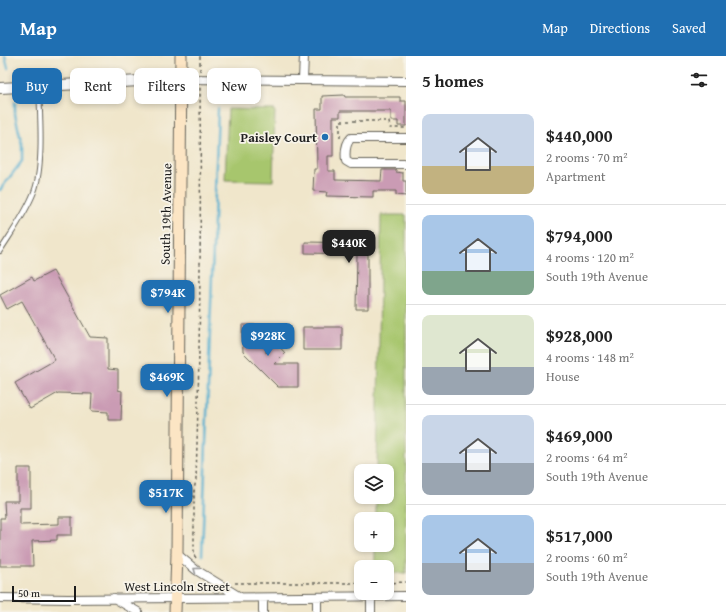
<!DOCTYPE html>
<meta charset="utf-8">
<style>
body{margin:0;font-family:"Gentium Book Plus",serif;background:#f2f2f2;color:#222;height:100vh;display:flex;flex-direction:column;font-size:15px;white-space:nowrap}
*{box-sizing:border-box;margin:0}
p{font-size:13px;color:#767676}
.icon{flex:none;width:22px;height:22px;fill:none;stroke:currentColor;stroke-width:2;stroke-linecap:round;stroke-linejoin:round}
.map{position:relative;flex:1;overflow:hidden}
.details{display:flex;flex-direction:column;background:#fff;width:320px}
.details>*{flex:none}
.top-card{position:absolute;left:12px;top:12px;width:334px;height:36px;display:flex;gap:8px}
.tools{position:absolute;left:354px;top:408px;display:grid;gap:8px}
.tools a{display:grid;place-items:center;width:40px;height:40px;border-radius:8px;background:#fff;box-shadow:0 2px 6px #0003;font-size:20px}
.scale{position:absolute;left:12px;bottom:10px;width:64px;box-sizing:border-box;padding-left:4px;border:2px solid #1c1c1c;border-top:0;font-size:11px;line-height:14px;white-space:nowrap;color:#1c1c1c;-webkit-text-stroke:3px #f7f3e8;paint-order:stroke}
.price{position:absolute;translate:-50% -34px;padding:0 9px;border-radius:8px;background:#1f6fb2;color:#fff;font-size:13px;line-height:26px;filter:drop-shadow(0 1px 2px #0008)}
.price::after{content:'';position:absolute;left:50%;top:24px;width:12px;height:9px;margin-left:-6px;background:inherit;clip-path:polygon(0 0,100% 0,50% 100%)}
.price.current{background:#222;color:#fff}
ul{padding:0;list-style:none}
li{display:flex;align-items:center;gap:12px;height:100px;padding:0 16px}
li+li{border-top:1px solid #e0e0e0}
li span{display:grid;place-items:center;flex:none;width:112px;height:80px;border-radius:8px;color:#555}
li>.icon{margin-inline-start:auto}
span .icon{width:48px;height:48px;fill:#fffc;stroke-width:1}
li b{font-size:17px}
h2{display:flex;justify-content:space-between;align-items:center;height:48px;padding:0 16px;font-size:17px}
.pill{padding:0 14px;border-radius:8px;background:#fff;box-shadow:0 2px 6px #0003;font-size:14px;line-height:36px}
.pill.current{background:#1f6fb2;color:#fff}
header{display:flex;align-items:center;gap:24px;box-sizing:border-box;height:56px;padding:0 20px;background:#1f6fb2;color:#fff}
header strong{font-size:19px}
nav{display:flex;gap:22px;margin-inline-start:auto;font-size:14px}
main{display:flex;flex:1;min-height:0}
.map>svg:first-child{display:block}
.green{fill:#a7c66d;stroke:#627144}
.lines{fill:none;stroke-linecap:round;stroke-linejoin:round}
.stream{stroke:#51aecf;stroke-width:2.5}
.building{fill:#ca9bb4}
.service-casing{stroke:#666359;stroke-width:6}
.minor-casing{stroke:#666359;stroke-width:10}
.tertiary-casing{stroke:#666359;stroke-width:12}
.secondary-casing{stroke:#666359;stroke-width:13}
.path{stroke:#666359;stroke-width:1.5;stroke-dasharray:3 3;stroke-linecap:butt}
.service{stroke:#fff;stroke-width:4}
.minor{stroke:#fff;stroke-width:8}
.tertiary{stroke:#fff;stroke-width:10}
.secondary{stroke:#fce5c4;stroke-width:11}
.oneway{stroke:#999}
.poi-dot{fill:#1f6fb2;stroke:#f7f3e8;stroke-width:1.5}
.labels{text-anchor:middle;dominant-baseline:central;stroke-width:3.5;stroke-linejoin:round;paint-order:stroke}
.poi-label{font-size:13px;font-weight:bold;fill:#1c1c1c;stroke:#f7f3e8;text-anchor:end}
.street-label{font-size:13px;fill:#1c1c1c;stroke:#f7f3e8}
</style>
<header>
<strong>Map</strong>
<nav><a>Map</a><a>Directions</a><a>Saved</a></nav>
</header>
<main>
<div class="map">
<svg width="406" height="556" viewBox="0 0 406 556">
<rect width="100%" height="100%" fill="#f7f3e8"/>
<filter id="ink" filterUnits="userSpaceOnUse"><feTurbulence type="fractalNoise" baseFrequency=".025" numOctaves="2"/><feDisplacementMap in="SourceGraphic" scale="8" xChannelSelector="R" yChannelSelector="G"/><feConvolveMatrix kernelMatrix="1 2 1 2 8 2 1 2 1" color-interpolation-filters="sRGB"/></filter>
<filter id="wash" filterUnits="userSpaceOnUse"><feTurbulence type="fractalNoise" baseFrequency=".012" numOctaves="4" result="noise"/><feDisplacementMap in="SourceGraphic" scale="16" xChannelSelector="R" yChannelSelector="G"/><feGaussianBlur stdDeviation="0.9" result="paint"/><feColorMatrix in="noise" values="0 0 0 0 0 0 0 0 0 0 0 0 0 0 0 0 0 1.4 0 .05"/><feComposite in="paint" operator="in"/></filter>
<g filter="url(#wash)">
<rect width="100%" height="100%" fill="#f0e6cb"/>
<path class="green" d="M 228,53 L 275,54 L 273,125 L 225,124 Z
M 381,159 L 406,159 L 406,517 L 387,517 L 387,511 L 375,511 L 375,489 L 387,489 L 387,463 L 376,463 L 376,441 L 387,441 L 387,415 L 377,415 Z"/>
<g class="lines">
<path class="stream" d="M 5,0 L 8,12
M 0,134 L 22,105 L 22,89 L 15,58 L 15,46
M 202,499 L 218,53"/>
</g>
<g id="blocks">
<path class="building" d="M 344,39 L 345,41 L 400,41 L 400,45 L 406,45 L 406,70 L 398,70 L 398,65 L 391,65 L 391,55 L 340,55 L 340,61 L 333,61 L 333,100 L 328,100 L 328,115 L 335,115 L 335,124 L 381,125 L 382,114 L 396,114 L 396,116 L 403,117 L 403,125 L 406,125 L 406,140 L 396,139 L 396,135 L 373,135 L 373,141 L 326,140 L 327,136 L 313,135 L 314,113 L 317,113 L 316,53 L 322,53 L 322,40 Z
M 305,186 L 368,187 L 368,253 L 356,253 L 357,198 L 305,197 Z
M 53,215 L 90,281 L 108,282 L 108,313 L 118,314 L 118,334 L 122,335 L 121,364 L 108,364 L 108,356 L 91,355 L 92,338 L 58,337 L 30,353 L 15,327 L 55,304 L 22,245 L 7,253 L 0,239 L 32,221 L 34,225 Z
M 242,269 L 266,269 L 266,297 L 276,287 L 285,297 L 274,308 L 298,308 L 298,331 L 278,331 L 243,296 Z
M 303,271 L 342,271 L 342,294 L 303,294 Z
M 18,412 L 31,412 L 31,452 L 20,452 L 20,469 L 59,468 L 59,461 L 72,461 L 72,479 L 57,479 L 57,484 L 32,485 L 33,510 L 0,510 L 0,462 L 5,462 L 4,445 L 18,445 Z"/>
</g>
</g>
<g filter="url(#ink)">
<use href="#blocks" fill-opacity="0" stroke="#666359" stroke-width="1"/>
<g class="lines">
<defs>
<path id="service" d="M 0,195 C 12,176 26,157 34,136 C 44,110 40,60 39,31"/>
<path id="minor" d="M 181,23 L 406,25
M 303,24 L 304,0
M 406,82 L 351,82 C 345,88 345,97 346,105 L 351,108 L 406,108
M 177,498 L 196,514 L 240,541
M 317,541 L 317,556
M 0,542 L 68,543 L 406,540
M 114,542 L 138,556
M 263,556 L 263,542
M 371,556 L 371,541"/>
<path id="tertiary" d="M 0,32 L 181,23"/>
<path id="secondary" d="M 175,556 L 177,498 L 181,0"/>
</defs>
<use href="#service" class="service-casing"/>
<use href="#minor" class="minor-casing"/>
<use href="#tertiary" class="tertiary-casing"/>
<use href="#secondary" class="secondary-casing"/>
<path class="path" d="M 200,15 L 200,0
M 340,82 L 340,65 L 387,65 L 389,66 L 390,72 L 406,72
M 196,502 L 194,499 L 194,435 L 196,423 C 200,292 201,161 200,30
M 235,527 L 361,527
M 387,527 L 406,526"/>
<use href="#service" class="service"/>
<use href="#minor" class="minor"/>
<use href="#tertiary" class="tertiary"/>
<use href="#secondary" class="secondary"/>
</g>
<defs><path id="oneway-chevron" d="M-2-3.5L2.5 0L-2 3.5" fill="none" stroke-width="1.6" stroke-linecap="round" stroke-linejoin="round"/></defs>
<use class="oneway" href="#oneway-chevron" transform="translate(196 514) rotate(-144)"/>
</g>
<circle class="poi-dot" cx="325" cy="81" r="4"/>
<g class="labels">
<g class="poi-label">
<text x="317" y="81">Paisley Court</text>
</g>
<g class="street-label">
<text transform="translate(166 158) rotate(-89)">South 19th Avenue</text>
<text x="177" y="530">West Lincoln Street</text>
</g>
</g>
</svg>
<div class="tools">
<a><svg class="icon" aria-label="layers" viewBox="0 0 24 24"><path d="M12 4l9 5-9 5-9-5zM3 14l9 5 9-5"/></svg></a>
<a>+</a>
<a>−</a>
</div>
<div class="scale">50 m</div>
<b class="price current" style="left:349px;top:208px">$440K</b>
<b class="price" style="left:168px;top:258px">$794K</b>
<b class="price" style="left:268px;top:301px">$928K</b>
<b class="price" style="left:167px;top:342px">$469K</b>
<b class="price" style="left:166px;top:458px">$517K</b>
<div class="top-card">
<a class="pill current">Buy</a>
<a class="pill">Rent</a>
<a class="pill">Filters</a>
<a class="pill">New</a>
</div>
</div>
<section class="details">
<h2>5 homes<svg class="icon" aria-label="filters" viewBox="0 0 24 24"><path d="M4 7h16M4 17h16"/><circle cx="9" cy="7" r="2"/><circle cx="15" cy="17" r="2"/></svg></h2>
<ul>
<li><span style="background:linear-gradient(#c9d6e8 65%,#c2b280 0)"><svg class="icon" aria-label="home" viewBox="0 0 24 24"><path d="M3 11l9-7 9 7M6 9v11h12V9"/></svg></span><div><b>$440,000</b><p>2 rooms · 70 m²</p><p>Apartment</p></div></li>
<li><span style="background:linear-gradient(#a9c7e8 70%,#7fa58c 0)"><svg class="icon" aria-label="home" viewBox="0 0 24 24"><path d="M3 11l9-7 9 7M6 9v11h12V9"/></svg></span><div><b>$794,000</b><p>4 rooms · 120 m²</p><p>South 19th Avenue</p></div></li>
<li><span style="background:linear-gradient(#dfe7d0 65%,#9aa5b1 0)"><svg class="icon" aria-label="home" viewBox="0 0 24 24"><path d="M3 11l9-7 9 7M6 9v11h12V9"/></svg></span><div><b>$928,000</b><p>4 rooms · 148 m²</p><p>House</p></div></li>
<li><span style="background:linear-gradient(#c9d6e8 60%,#9aa5b1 0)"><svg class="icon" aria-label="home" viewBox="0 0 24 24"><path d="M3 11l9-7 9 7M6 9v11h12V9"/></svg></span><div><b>$469,000</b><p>2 rooms · 64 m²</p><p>South 19th Avenue</p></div></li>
<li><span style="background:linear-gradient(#a9c7e8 60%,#9aa5b1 0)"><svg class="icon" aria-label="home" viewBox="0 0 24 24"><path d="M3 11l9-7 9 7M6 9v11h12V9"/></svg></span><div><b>$517,000</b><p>2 rooms · 60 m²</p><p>South 19th Avenue</p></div></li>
</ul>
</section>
</main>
